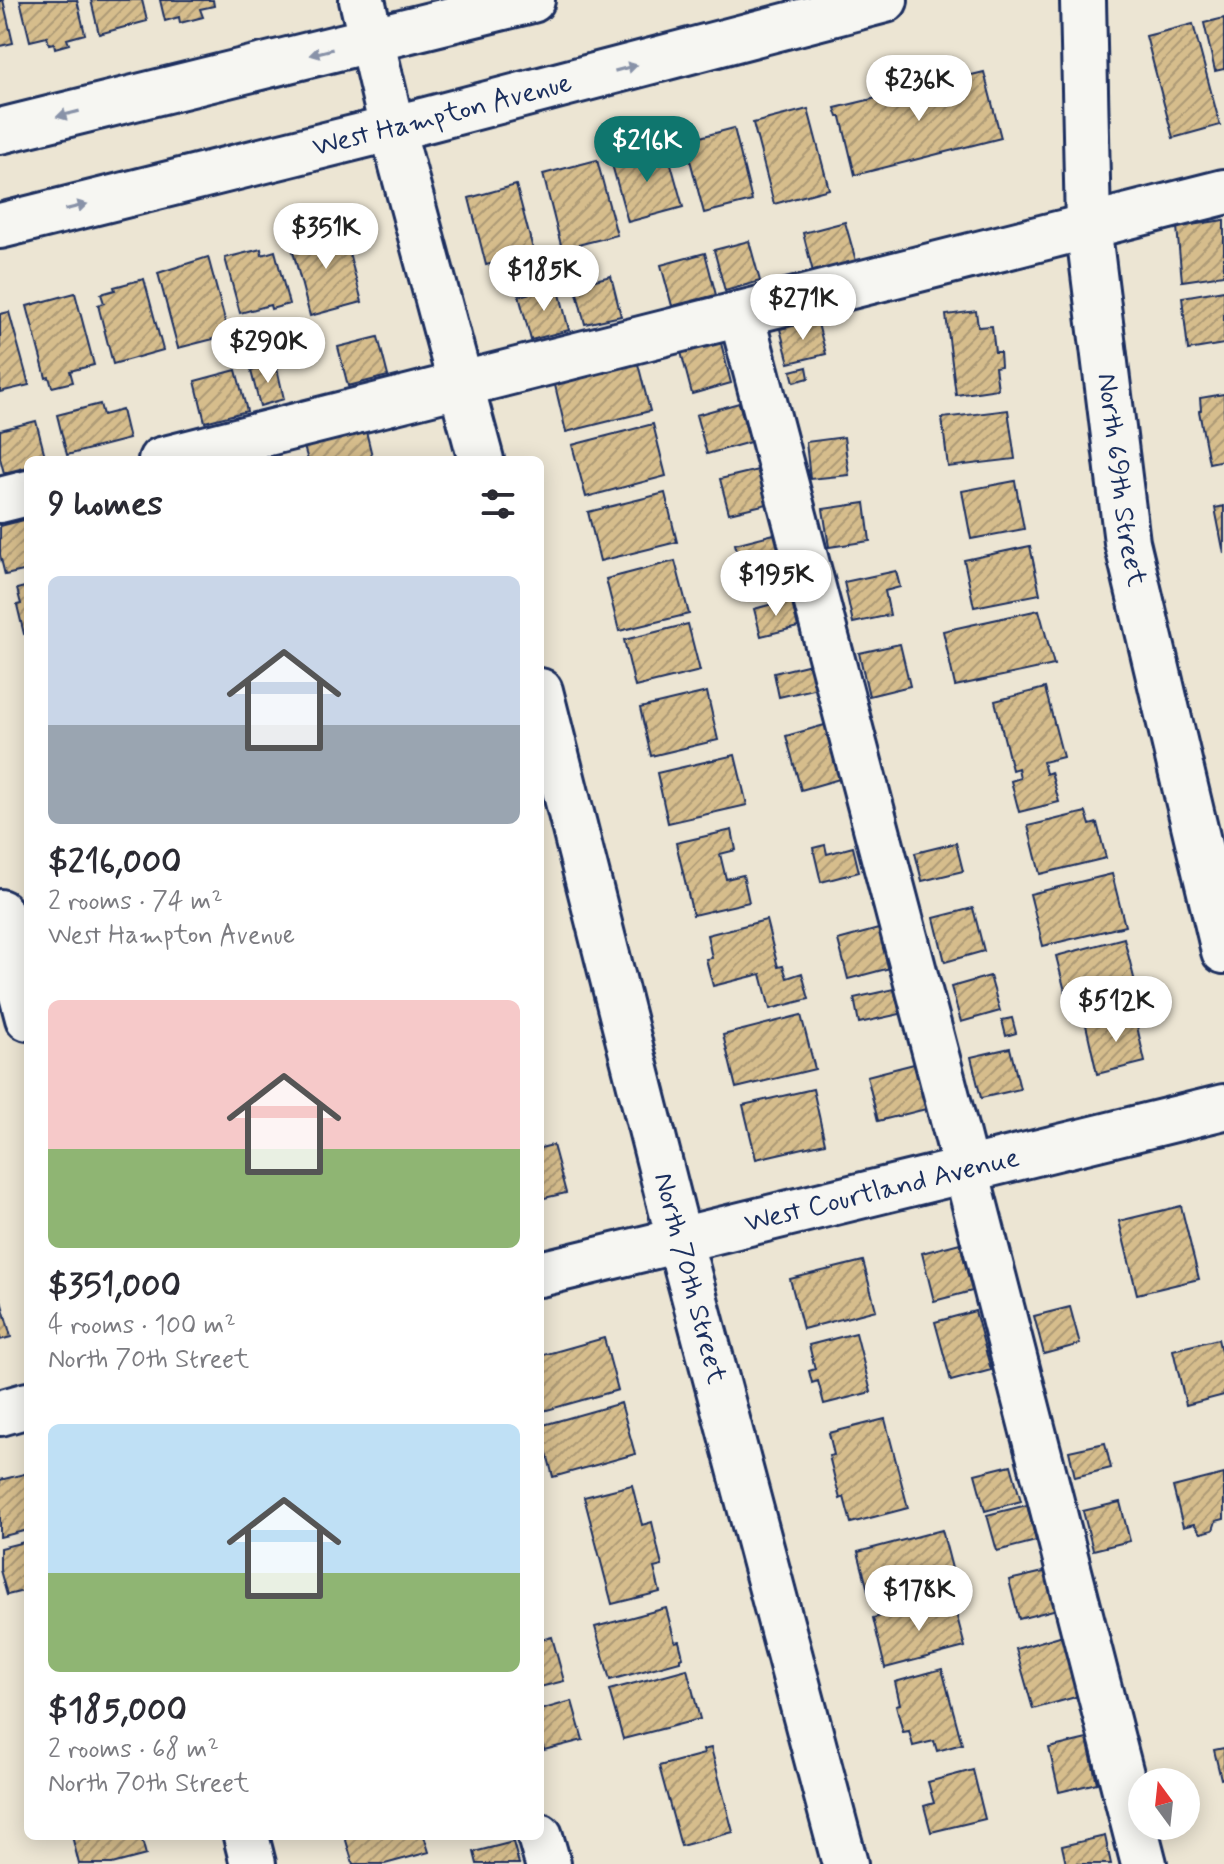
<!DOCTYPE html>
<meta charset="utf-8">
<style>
body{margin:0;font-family:Mynerve,sans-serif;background:#f2f2f3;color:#2b2b33;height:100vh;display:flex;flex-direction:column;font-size:30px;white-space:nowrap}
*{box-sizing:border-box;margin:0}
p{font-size:26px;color:#7c7c81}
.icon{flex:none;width:44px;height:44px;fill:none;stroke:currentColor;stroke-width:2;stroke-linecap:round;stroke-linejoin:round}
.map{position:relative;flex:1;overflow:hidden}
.side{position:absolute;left:24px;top:456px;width:520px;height:1384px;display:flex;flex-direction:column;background:#fff;border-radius:12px;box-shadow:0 4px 20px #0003}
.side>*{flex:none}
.needle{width:52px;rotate:345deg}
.buttons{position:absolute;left:1128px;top:1768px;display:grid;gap:16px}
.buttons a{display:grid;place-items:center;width:72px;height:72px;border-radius:50%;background:#fff;box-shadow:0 4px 20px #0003;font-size:40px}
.price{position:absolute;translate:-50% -68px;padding:0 18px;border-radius:28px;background:#fff;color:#222;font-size:26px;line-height:52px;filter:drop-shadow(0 2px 4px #0008)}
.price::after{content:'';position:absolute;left:50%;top:48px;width:24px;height:18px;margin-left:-12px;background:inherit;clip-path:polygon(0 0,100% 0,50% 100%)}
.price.current{background:#0f766e;color:#fff}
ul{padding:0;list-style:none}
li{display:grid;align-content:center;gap:16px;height:424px;padding:0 24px}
li span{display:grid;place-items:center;height:248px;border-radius:12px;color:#555}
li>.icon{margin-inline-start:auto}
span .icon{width:144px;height:144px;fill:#fffc;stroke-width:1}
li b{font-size:34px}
h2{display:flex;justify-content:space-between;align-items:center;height:96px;padding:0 24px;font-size:34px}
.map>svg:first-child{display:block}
.building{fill:url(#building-hatch);stroke:#1b2f5e;stroke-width:2}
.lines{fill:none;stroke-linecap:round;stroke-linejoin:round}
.minor-casing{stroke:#1b2f5e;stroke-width:50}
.major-casing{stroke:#1b2f5e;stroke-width:50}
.minor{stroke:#f6f6f2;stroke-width:44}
.major{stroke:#f6f6f2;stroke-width:44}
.oneway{fill:#8892a8}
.labels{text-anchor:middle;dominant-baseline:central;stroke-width:8;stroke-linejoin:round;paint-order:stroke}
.street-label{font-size:28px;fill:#1b2f5e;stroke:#f6f6f2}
</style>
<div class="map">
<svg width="1224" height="1864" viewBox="0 0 1224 1864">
<defs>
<pattern id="building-hatch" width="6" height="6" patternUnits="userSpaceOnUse" patternTransform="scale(2)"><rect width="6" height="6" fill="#d6bd8c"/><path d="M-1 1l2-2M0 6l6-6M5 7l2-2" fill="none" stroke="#ad9a76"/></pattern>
</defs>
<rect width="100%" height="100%" fill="#ece5d3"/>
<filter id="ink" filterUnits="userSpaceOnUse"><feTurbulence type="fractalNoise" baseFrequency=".0125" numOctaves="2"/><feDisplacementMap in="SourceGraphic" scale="16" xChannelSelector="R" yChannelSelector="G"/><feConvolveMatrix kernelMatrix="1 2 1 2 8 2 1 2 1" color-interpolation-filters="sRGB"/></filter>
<g filter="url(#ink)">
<path class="building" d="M 0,0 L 3,0 L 13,43 L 0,46 Z
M 20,0 L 77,0 L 85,34 L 67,39 L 69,44 L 55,48 L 54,43 L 49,44 L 47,37 L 30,41 Z
M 91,0 L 142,0 L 147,21 L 99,34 Z
M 160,0 L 213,0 L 214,6 L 200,9 L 203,17 L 180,23 L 179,17 L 165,21 Z
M 1224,18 L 1224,69 L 1215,71 L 1204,23 Z
M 1193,24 L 1220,125 L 1173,138 L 1146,36 Z
M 984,72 L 1001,138 L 855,175 L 841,117 L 838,117 L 835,108 Z
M 808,109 L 829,189 L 774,204 L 753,123 Z
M 734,128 L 752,201 L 704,213 L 685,141 Z
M 666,146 L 683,207 L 628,222 L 611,161 Z
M 597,160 L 617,235 L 562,249 L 543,174 Z
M 516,185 L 534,253 L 486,265 L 469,198 Z
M 1224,220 L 1224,275 L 1182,281 L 1177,227 Z
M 845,222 L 856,261 L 813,272 L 803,233 Z
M 342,226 L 362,302 L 310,316 L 290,240 Z
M 749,241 L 760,281 L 725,291 L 714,250 Z
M 261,249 L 262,255 L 275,251 L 289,304 L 271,309 L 270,305 L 240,313 L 225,258 Z
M 705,253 L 716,295 L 672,306 L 661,265 Z
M 208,257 L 229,335 L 178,348 L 158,273 Z
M 611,276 L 621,316 L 585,324 L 575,285 Z
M 144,279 L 163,350 L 113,364 L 98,305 L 104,303 L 101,294 L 115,290 L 114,287 Z
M 558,286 L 569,330 L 531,340 L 519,296 Z
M 1224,290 L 1224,344 L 1188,350 L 1182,297 Z
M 75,293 L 94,365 L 70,371 L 73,382 L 52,387 L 49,377 L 46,378 L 27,306 Z
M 976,311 L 978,327 L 992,326 L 995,352 L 1000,352 L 1001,366 L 995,367 L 998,389 L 956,395 L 946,315 Z
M 9,312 L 29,385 L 0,392 L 0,314 Z
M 817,320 L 826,354 L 789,363 L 780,329 Z
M 378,337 L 388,376 L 348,386 L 338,347 Z
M 721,343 L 731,383 L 692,394 L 681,352 Z
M 637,360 L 650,411 L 566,432 L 554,381 Z
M 276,364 L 284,399 L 260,406 L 251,371 Z
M 807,367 L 809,378 L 794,382 L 791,371 Z
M 236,370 L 247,411 L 205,422 L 195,381 Z
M 1224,394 L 1224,460 L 1209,463 L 1199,411 L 1201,410 L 1200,398 Z
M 739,403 L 750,442 L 707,454 L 696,415 Z
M 100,404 L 103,415 L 122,410 L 129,439 L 67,455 L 57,415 Z
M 1008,410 L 1015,459 L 948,467 L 942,418 Z
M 36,421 L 46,460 L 28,460 L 28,467 L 4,473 L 0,458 L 0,430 Z
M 653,424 L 666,476 L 586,497 L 572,445 Z
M 366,431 L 373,460 L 308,460 L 304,447 Z
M 844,437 L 849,475 L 810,479 L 806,442 Z
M 758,470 L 767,504 L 729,513 L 720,479 Z
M 1015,481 L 1024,529 L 971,539 L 962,491 Z
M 665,493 L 677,542 L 600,561 L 588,512 Z
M 865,503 L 870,541 L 829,547 L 823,509 Z
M 1224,506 L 1224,554 L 1215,508 Z
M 28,519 L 28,570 L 5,575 L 0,555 L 0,526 Z
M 778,533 L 788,573 L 745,583 L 735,544 Z
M 1030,546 L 1040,594 L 974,607 L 964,560 Z
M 675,561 L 689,614 L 619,631 L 606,579 Z
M 896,571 L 900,587 L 885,591 L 890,615 L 853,623 L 844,582 Z
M 28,586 L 28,633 L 24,634 L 17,605 L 21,604 L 17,589 Z
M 791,599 L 798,627 L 761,636 L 754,609 Z
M 1039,610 L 1054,665 L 955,686 L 943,631 Z
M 688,624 L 700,671 L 635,687 L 624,640 Z
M 900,644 L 910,686 L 869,696 L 859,653 Z
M 811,664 L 818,688 L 779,697 L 774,673 Z
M 1045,688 L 1063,757 L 1043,762 L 1046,774 L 1051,772 L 1059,802 L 1019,812 L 1011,781 L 1020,778 L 1018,768 L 1012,770 L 995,701 Z
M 707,692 L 718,740 L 651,756 L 640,708 Z
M 828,724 L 843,778 L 801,790 L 786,736 Z
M 735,755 L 747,805 L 668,823 L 657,773 Z
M 1086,812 L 1090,825 L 1097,823 L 1106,858 L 1040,874 L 1028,826 Z
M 732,830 L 736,850 L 720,854 L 726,879 L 743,875 L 749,902 L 693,915 L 676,843 Z
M 956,843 L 963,871 L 922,881 L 915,853 Z
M 825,845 L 827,854 L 853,847 L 859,872 L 821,882 L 813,848 Z
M 1112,874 L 1125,926 L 1043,946 L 1030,894 Z
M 973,908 L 984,951 L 945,962 L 934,918 Z
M 766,920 L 778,967 L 783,966 L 787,978 L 802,973 L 809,999 L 770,1009 L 761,974 L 713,986 L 706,959 L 712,958 L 707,935 Z
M 882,928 L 890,968 L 848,979 L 838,940 Z
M 1124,938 L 1137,990 L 1069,1007 L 1056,956 Z
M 990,976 L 1000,1011 L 961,1022 L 951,987 Z
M 894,989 L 900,1014 L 859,1023 L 854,998 Z
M 1134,1013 L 1145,1062 L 1097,1074 L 1086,1025 Z
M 801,1015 L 815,1069 L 736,1088 L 723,1035 Z
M 1012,1018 L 1016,1033 L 1006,1036 L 1002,1020 Z
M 1010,1048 L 1020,1089 L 981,1098 L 971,1057 Z
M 914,1064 L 926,1109 L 878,1121 L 867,1076 Z
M 813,1089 L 825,1143 L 756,1159 L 743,1105 Z
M 553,1145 L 566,1193 L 540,1199 L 540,1148 Z
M 1181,1206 L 1199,1279 L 1137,1294 L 1119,1221 Z
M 960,1243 L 972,1291 L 934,1301 L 922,1253 Z
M 863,1261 L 876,1310 L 803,1329 L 790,1279 Z
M 0,1297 L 11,1337 L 0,1340 Z
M 1070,1307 L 1080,1344 L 1044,1354 L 1034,1316 Z
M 975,1311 L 991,1370 L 951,1381 L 935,1322 Z
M 856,1333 L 871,1392 L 824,1404 L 818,1381 L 812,1383 L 809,1371 L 815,1369 L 809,1345 Z
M 604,1338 L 618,1390 L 540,1412 L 540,1356 Z
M 1218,1339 L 1224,1364 L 1224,1395 L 1186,1405 L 1173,1350 Z
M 621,1403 L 635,1454 L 553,1477 L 540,1426 Z
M 885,1419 L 908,1508 L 851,1523 L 844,1497 L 840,1499 L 829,1456 L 834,1455 L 829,1433 Z
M 1105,1443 L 1111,1468 L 1075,1477 L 1069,1451 Z
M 1011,1465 L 1021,1501 L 985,1511 L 975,1474 Z
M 28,1473 L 28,1530 L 0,1537 L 0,1480 Z
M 1224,1474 L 1224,1519 L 1216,1521 L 1213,1530 L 1201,1533 L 1194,1524 L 1183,1527 L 1173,1487 Z
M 632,1485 L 642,1525 L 652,1522 L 662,1566 L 654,1568 L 660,1592 L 612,1604 L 584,1497 Z
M 1120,1502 L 1130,1541 L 1093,1550 L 1083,1511 Z
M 1027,1505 L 1036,1541 L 997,1551 L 987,1515 Z
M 942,1530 L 955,1580 L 871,1602 L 858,1552 Z
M 28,1541 L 28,1590 L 7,1595 L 0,1570 L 0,1548 Z
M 1048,1571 L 1057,1609 L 1019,1619 L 1009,1580 Z
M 952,1598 L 965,1647 L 885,1668 L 873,1618 Z
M 666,1608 L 675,1642 L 679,1641 L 683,1657 L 680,1658 L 680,1661 L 610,1680 L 595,1627 Z
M 1063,1635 L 1079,1696 L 1033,1709 L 1016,1649 Z
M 552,1637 L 564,1681 L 540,1687 L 540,1640 Z
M 687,1669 L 700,1719 L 623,1739 L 609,1690 Z
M 942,1669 L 962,1744 L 937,1751 L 934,1741 L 913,1746 L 909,1731 L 903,1732 L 896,1705 L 900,1704 L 895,1682 Z
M 572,1701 L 583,1740 L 544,1750 L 540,1735 L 540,1710 Z
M 1087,1739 L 1097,1783 L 1059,1792 L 1049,1748 Z
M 711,1748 L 733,1832 L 681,1846 L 659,1766 L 704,1754 L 703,1750 Z
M 1224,1748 L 1224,1778 L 1221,1779 L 1214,1750 Z
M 973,1770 L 985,1819 L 931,1832 L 924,1806 L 934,1803 L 928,1782 Z
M 72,1836 L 141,1836 L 146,1855 L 112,1864 L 79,1864 Z
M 349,1836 L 424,1836 L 429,1852 L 385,1864 L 353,1864 L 345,1837 Z
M 1105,1836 L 1111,1864 L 1066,1864 L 1062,1846 Z
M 513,1842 L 519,1864 L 477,1864 L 474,1852 Z"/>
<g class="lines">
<defs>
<g id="minor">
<path d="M 362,0 L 392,128 L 481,460"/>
<path id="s1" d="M 1083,0 L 1088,225 L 1127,542 L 1224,951"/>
<path d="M 741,314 L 956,1131 L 1144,1864"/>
<path d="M 161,460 L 1224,192"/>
<path d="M 0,500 L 28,493"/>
<path id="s2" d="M 540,691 L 679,1239 L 845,1864"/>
<path d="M 0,912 L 28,1018"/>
<path id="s3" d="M 540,1274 L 1224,1107"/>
<path d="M 0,1413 L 28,1405"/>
<path d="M 246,1836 L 253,1864"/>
<path d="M 540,1836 L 548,1864"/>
</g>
<g id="major">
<path d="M 0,131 L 532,0"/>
<path id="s4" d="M 0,226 L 430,119 L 885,0"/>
</g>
</defs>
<use href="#minor" class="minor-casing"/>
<use href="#major" class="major-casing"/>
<use href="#minor" class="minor"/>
<use href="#major" class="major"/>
</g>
<defs><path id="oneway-solid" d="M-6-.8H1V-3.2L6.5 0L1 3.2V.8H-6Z" transform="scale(2)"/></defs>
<g class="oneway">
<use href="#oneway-solid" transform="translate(321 52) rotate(166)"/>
<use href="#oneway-solid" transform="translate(626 68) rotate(-15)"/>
<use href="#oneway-solid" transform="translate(68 114) rotate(166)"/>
<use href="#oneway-solid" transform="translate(76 207) rotate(-14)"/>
</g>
</g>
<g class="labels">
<g class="street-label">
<text stroke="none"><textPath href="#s4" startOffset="456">West Hampton Avenue</textPath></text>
<text stroke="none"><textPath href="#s1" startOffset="482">North 69th Street</textPath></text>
<text stroke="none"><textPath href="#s3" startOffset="352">West Courtland Avenue</textPath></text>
<text stroke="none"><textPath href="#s2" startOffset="606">North 70th Street</textPath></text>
</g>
</g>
</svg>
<div class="buttons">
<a><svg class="needle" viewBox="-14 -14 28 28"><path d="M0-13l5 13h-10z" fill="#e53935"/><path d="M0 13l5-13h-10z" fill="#7c7c81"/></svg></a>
</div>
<b class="price" style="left:919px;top:123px">$236K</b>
<b class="price current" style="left:647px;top:184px">$216K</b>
<b class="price" style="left:326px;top:271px">$351K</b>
<b class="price" style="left:544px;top:313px">$185K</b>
<b class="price" style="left:803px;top:342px">$271K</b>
<b class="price" style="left:268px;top:385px">$290K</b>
<b class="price" style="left:776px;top:618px">$195K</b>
<b class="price" style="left:1116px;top:1044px">$512K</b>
<b class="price" style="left:919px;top:1633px">$178K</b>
<section class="side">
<h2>9 homes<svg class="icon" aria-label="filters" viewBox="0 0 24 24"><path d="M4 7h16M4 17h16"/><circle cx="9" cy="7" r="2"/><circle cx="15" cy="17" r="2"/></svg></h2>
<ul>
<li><span style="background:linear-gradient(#c9d6e8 60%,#9aa5b1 0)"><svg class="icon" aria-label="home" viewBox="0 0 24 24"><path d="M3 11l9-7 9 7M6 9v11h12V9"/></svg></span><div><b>$216,000</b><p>2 rooms · 74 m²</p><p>West Hampton Avenue</p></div></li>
<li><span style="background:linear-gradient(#f6c9c9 60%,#8fb573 0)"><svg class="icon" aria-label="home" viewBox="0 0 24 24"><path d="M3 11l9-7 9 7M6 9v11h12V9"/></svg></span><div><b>$351,000</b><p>4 rooms · 100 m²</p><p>North 70th Street</p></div></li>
<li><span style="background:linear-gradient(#bfe0f5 60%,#8fb573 0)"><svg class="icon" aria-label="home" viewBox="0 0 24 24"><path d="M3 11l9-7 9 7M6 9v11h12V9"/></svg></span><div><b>$185,000</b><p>2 rooms · 68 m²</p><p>North 70th Street</p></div></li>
</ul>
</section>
</div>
